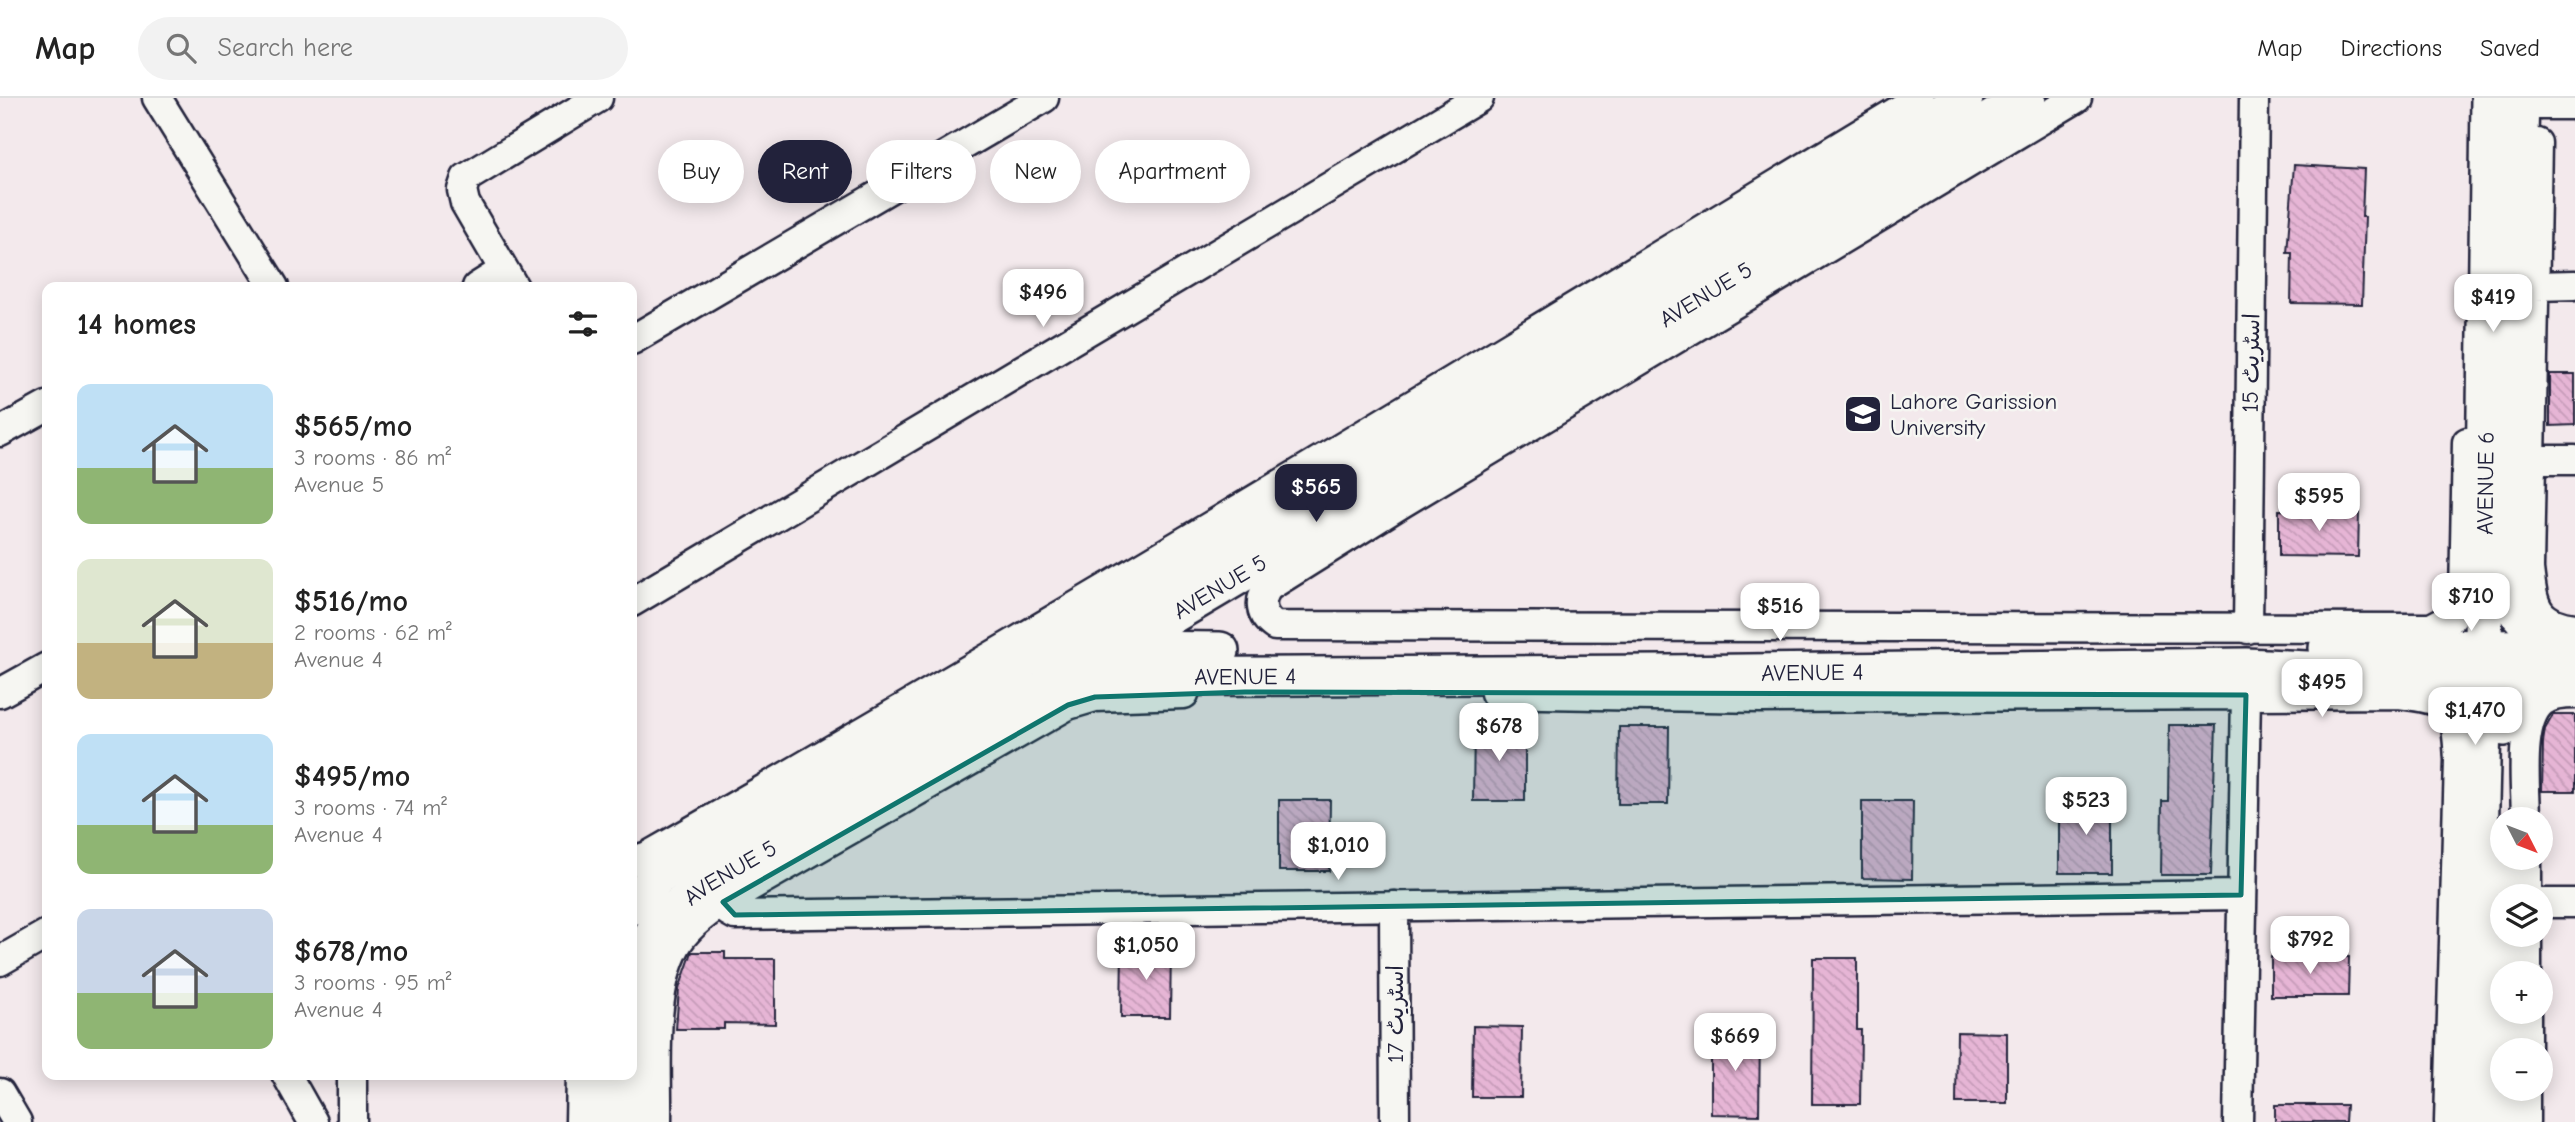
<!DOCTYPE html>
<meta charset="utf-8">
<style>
body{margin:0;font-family:"Comic Neue","Playpen Sans Arabic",sans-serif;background:#f2f2f2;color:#222;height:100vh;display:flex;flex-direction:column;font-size:26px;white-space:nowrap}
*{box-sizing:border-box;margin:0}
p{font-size:23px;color:#767676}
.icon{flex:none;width:38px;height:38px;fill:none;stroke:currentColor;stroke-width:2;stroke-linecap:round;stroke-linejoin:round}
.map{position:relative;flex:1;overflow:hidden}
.details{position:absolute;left:42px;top:184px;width:595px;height:798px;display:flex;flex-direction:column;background:#fff;border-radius:14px;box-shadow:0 4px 18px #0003}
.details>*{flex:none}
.guide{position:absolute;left:658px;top:42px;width:665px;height:63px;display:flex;gap:14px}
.needle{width:46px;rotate:132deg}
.fabs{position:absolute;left:2490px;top:709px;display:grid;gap:14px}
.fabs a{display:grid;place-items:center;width:63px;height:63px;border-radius:50%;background:#fff;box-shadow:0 4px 18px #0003;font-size:35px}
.price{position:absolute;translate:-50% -60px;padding:0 16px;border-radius:14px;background:#fff;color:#222;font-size:23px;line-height:46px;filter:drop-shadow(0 2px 4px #0008)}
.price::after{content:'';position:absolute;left:50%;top:42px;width:21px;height:16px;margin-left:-10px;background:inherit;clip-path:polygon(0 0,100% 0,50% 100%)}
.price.selected{background:#22223b;color:#fff}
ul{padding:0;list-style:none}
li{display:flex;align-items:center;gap:21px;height:175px;padding:0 35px}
li span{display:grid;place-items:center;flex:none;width:196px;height:140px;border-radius:14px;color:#555}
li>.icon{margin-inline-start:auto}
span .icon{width:84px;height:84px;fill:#fffc;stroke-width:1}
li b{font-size:30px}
h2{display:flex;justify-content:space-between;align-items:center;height:84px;padding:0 35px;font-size:30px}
.chip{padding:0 24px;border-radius:32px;background:#fff;box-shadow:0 4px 18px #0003;font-size:24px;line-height:63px}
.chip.selected{background:#22223b;color:#fff}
header{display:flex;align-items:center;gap:42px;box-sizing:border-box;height:98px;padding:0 35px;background:#fff;border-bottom:2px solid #e0e0e0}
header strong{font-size:33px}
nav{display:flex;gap:38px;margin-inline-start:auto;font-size:24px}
.search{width:490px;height:63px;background:#f2f2f2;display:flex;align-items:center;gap:18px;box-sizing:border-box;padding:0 24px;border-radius:38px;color:#767676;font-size:26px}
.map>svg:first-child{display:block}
.building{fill:url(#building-back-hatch);stroke:#22223b;stroke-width:2}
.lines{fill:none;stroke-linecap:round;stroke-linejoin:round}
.minor-casing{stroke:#22223b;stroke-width:33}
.major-casing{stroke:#22223b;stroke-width:42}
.minor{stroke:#f6f6f2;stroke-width:28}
.major{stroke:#f6f6f2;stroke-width:37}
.marked{fill:#0f766e;fill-opacity:0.2;stroke:#0f766e;stroke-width:5;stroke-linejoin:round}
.labels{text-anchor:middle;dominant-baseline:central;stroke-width:5;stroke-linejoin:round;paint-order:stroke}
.street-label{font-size:23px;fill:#22223b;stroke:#f6f6f2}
.poi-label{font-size:23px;fill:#22223b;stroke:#f6f6f2;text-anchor:start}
</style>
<header>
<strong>Map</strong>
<div class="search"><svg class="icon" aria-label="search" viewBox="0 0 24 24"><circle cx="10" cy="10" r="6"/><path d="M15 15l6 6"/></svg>Search here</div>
<nav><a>Map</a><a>Directions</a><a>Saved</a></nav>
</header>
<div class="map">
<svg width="2575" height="1024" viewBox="0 0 2575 1024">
<defs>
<pattern id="building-back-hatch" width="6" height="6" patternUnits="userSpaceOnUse" patternTransform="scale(1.75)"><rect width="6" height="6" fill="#e6b5d5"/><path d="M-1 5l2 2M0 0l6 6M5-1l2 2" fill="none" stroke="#c59bb8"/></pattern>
</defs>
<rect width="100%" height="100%" fill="#f3e9ec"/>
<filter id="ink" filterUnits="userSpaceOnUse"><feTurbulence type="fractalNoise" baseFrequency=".0143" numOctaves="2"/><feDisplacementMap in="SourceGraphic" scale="14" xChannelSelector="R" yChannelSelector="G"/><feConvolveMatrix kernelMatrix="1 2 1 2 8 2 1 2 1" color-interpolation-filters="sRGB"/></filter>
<g filter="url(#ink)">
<path class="building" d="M 2294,67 L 2364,71 L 2362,119 L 2365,119 L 2362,206 L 2291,205 L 2292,155 L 2287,155 Z
M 2550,276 L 2575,276 L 2575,327 L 2550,328 Z
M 2279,412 L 2359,413 L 2358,459 L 2279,458 Z
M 2553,617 L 2575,617 L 2575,693 L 2542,693 L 2543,644 L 2545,631 Z
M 1474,626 L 1525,626 L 1525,703 L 1473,703 Z
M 2169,627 L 2216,627 L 2211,777 L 2161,777 L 2162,703 L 2168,703 Z
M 1619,629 L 1669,629 L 1668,706 L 1618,706 Z
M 1279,702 L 1330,702 L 1329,773 L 1279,773 Z
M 1862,703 L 1913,703 L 1912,781 L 1862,780 Z
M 2059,703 L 2112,703 L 2112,775 L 2059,775 Z
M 1122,850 L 1171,850 L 1170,919 L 1121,919 Z
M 692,854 L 725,854 L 725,861 L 775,861 L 775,926 L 724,925 L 724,931 L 676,931 L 679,891 Z
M 2271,859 L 2349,859 L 2348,898 L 2271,898 Z
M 1813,860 L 1857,860 L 1857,932 L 1861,932 L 1860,1006 L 1812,1006 Z
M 1473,928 L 1522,929 L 1521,999 L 1472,999 Z
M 1711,933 L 1760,933 L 1759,1017 L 1711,1016 Z
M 1957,934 L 2007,935 L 2007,1005 L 1956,1005 Z
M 2275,1007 L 2346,1007 L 2345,1024 L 2275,1024 Z"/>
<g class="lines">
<defs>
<path id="minor" d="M 157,0 L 274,189
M 2077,0 L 1402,405 L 1268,489 C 1258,503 1260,518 1275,528 L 2431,530 L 2452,519 L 2464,499 L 2467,344
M 2537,7 L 2575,7
M 2537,45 L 2529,471 C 2533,506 2535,525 2575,530
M 2535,188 L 2575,187
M 477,189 L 504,172
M 514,189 L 465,105 L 462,92 L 466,80 L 598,0
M 632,242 L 1044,0
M 0,334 L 47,308
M 2532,362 L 2575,362
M 632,504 L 1479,0
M 2248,531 L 2254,0
M 0,595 L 47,569
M 1495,595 L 1761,600 L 2399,596 C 2453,602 2456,609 2459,662 L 2449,1024
M 2526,721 C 2526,691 2517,623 2543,603 C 2552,597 2564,596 2575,596
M 2527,760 L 2527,798
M 632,763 L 648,758 C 1076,513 1497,256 1919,0
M 723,804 L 1068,607 L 1095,599 L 1184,596
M 2541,805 L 2575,805
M 1394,808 L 1395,1024
M 0,863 L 47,836
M 2527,875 L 2527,836
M 2526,952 L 2526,914
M 286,976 L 313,1024
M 0,995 L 17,1024
M 352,1024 L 352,976
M 580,1024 L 581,976
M 657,1024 C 658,971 650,895 676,848 C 686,830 706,815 723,804 L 728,813 L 735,817 L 2241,797
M 2238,1024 L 2246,597
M 2525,1024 L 2525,990"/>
<g id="major">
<path d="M 2507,493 L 2520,0"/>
<path d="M 2507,501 L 2538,538 L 2555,551"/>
<path d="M 1116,539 L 1120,546 L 1130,552 L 1220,553"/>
<path d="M 2328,550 L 2564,551"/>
<path id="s1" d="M 1076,559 L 1090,575 L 1108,579 L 1666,576 L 2246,569 L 2427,578 L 2575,576"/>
<path d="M 2504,629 C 2519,608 2534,592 2554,577"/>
<path d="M 2505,760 L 2506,798"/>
<path d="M 632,808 L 657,779 L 670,770 L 1066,543 L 1964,0"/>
<path d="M 2504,875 L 2505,836"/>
<path d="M 599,1024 L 600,976"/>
<path id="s2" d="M 632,1024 L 635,872 C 648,832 675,810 708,786 L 1084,569 L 1478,335 L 2027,0"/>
<path id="s3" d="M 2472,1024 L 2482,625 L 2490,0"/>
<path d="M 2500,1024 L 2503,914"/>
</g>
</defs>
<use href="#minor" class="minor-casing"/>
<use href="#major" class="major-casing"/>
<use href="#minor" class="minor"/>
<use href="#major" class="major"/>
</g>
</g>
<path class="marked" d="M 1245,594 L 2246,597 L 2241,797 L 735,817 L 723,804 L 1068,607 L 1095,599 Z"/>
<defs>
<symbol id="university-square" viewBox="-11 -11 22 22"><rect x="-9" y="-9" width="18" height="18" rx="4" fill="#22223b" stroke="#f6f6f2"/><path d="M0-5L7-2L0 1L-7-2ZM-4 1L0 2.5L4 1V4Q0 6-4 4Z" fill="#fff"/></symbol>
</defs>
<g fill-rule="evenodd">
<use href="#university-square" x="1841" y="294" width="44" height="44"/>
</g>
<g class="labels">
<g class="street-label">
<text stroke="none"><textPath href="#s2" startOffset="1426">AVENUE 5</textPath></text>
<text transform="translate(2251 265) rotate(-89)">اسٹریٹ 15</text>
<text stroke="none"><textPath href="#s3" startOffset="639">AVENUE 6</textPath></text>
<text stroke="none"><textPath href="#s2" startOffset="859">AVENUE 5</textPath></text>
<text stroke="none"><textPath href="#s1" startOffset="744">AVENUE 4</textPath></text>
<text stroke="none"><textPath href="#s1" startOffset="177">AVENUE 4</textPath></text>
<text stroke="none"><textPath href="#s2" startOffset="292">AVENUE 5</textPath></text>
<text transform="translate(1395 916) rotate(-90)">اسٹریٹ 17</text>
</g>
<g class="poi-label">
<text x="1890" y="303">Lahore Garission<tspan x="1890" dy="26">University</tspan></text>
</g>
</g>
</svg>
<div class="fabs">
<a><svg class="needle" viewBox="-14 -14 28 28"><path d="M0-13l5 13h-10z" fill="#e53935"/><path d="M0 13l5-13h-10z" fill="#767676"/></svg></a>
<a><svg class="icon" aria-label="layers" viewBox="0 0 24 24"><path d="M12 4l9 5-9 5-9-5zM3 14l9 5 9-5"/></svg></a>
<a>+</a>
<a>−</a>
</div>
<b class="price" style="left:1043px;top:231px">$496</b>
<b class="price" style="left:2493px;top:236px">$419</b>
<b class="price selected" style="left:1316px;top:426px">$565</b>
<b class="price" style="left:2319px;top:435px">$595</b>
<b class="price" style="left:2471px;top:535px">$710</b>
<b class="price" style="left:1780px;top:545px">$516</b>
<b class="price" style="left:2322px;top:621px">$495</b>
<b class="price" style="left:2475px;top:649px">$1,470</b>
<b class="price" style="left:1499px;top:665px">$678</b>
<b class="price" style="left:2086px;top:739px">$523</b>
<b class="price" style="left:1338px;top:784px">$1,010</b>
<b class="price" style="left:2310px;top:878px">$792</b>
<b class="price" style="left:1146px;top:884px">$1,050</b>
<b class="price" style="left:1735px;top:975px">$669</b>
<div class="guide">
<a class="chip">Buy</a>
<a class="chip selected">Rent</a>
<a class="chip">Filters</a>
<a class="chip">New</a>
<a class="chip">Apartment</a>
</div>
<section class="details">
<h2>14 homes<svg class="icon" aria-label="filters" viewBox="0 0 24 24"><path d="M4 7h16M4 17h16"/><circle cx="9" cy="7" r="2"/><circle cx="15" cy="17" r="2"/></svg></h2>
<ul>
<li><span style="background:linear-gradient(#bfe0f5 60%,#8fb573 0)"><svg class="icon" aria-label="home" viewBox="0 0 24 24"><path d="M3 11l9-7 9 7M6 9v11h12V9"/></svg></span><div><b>$565/mo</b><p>3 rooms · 86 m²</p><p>Avenue 5</p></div></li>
<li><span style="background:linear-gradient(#dfe7d0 60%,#c2b280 0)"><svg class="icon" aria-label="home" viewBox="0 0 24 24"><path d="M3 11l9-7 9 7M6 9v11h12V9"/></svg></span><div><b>$516/mo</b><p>2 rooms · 62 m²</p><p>Avenue 4</p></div></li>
<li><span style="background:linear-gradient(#bfe0f5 65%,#8fb573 0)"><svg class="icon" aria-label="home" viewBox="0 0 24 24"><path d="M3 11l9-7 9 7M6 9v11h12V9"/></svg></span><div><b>$495/mo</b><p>3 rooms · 74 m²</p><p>Avenue 4</p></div></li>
<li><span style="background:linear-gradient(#c9d6e8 60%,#8fb573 0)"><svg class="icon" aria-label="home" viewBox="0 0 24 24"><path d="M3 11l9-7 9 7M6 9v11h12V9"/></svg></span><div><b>$678/mo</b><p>3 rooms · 95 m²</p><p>Avenue 4</p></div></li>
</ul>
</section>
</div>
